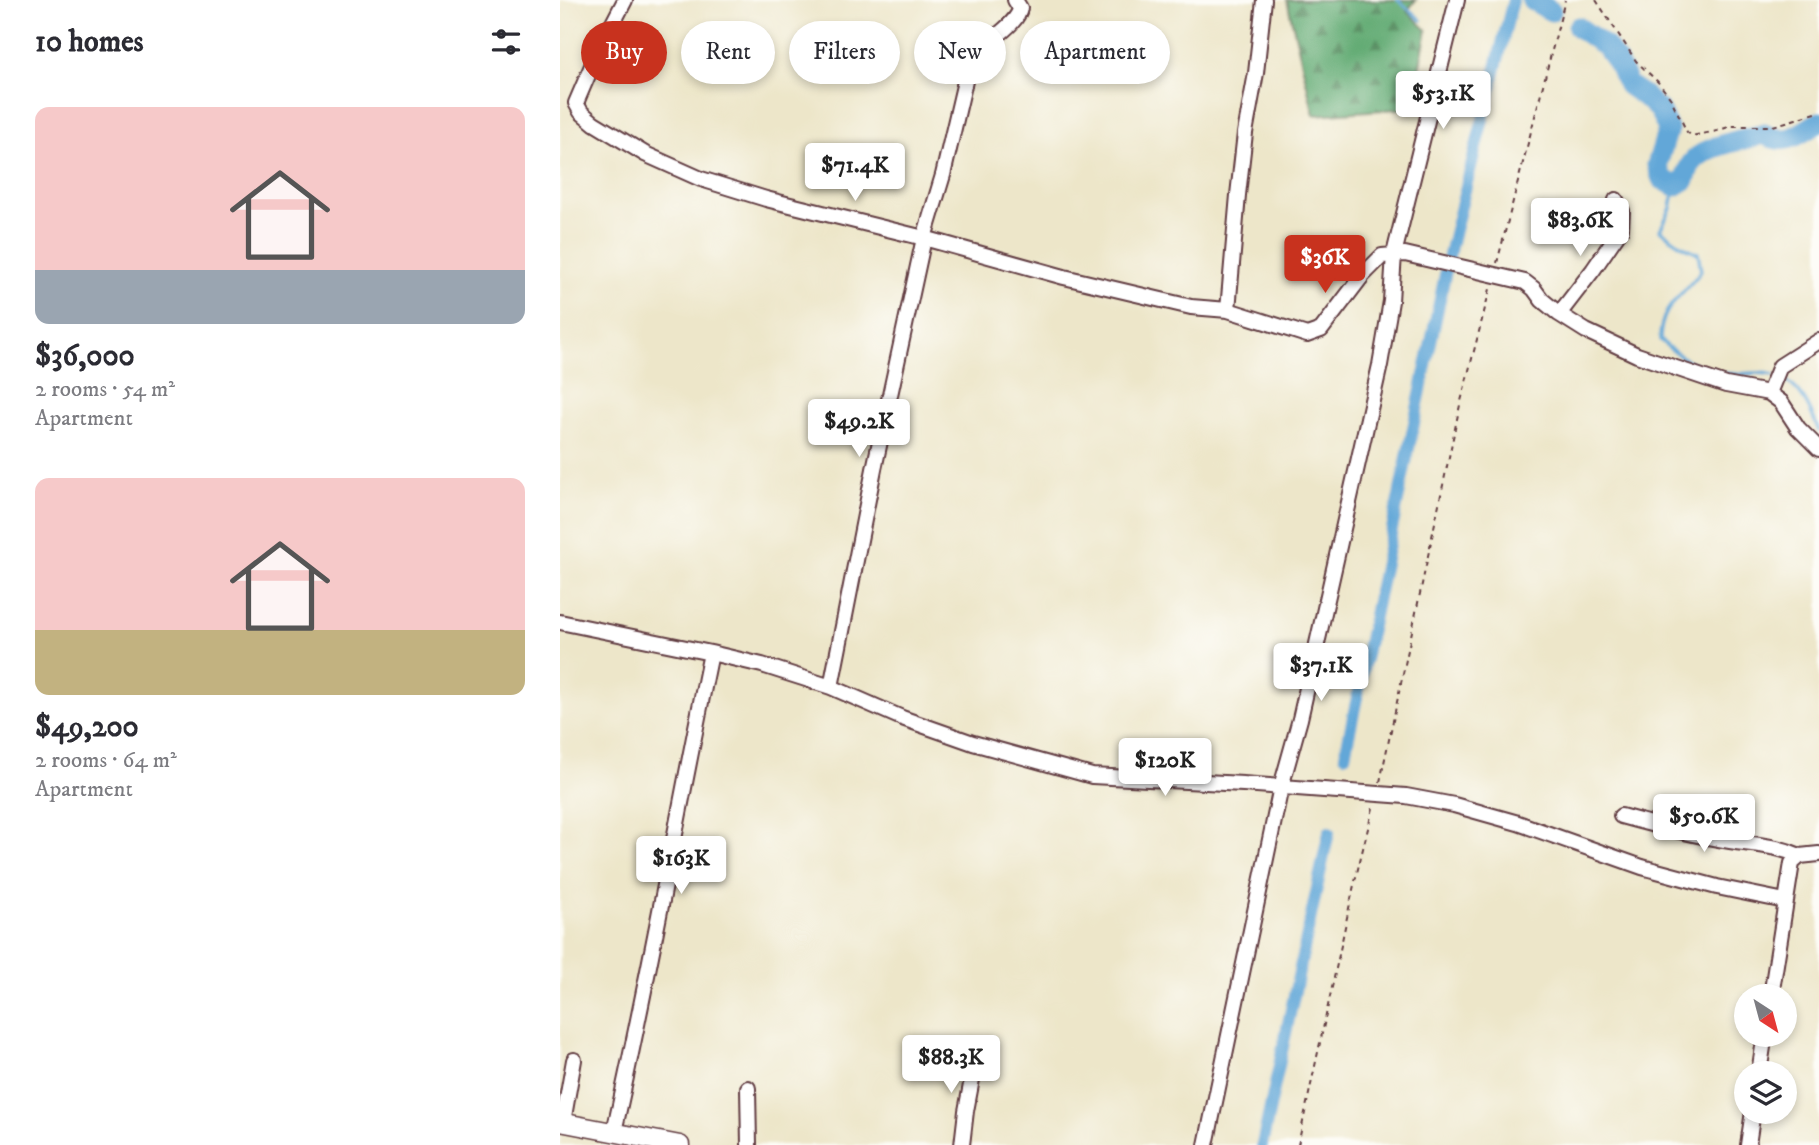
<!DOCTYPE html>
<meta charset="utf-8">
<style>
body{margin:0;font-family:"IM FELL DW Pica",serif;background:#f2f2f3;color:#2b2b33;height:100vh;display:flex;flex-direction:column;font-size:26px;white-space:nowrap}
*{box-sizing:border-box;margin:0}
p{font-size:23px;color:#7c7c81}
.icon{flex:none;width:38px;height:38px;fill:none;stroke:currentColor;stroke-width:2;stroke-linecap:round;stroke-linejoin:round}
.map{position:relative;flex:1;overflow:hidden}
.details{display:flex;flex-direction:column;background:#fff;width:560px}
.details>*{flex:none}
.hud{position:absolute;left:21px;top:21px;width:665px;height:63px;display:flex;gap:14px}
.needle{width:46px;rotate:144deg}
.buttons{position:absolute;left:1174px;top:984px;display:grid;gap:14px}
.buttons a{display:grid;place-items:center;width:63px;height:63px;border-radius:50%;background:#fff;box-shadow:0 4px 10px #0003;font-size:35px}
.price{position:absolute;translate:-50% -60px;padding:0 16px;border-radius:7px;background:#fff;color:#222;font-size:23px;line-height:46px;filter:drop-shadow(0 2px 4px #0008)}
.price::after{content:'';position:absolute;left:50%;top:42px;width:21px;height:16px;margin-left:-10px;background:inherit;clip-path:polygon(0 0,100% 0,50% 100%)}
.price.on{background:#c8321e;color:#fff}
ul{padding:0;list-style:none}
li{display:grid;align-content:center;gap:14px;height:371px;padding:0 35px}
li span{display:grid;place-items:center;height:217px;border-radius:14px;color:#555}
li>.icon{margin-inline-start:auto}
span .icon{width:126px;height:126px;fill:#fffc;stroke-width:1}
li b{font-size:30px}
h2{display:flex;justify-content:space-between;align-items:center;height:84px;padding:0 35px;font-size:30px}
.chip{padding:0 24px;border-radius:32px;background:#fff;box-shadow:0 4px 10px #0003;font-size:24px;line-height:63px}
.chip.on{background:#c8321e;color:#fff}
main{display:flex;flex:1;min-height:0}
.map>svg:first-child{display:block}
.forest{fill:url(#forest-firs);stroke:#566650;stroke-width:2}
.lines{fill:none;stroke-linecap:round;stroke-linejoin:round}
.stream{stroke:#62a7d8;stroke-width:3.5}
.canal{stroke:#62a7d8;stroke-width:12}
.river{stroke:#62a7d8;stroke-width:21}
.minor-casing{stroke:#623d43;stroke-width:18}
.major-casing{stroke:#623d43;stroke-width:21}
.path{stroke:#623d43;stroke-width:2;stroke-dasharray:5 5;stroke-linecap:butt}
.minor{stroke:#fff;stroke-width:14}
.major{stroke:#fff;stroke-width:18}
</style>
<main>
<section class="details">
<h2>10 homes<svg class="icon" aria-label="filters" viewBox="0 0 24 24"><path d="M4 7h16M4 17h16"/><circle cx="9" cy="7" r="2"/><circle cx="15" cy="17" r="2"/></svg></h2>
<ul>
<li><span style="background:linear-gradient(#f6c9c9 75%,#9aa5b1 0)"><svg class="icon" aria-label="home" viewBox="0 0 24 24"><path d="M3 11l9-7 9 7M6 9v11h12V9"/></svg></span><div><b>$36,000</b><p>2 rooms · 54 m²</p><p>Apartment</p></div></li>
<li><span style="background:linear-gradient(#f6c9c9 70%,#c2b280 0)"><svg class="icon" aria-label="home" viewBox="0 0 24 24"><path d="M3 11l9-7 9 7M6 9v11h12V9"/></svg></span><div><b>$49,200</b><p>2 rooms · 64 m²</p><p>Apartment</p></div></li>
</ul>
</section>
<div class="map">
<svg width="1259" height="1145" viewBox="0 0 1259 1145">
<defs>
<pattern id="forest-firs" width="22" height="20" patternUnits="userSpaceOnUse" patternTransform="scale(1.75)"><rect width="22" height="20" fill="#63ac74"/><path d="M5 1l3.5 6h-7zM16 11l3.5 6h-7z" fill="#548b5f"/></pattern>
</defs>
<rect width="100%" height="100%" fill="#fdfcf7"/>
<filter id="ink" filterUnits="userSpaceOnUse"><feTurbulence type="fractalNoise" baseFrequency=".0143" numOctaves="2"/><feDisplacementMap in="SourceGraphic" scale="14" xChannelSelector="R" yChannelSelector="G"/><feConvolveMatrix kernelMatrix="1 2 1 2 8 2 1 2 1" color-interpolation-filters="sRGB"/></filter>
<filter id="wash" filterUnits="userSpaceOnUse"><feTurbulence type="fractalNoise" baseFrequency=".00686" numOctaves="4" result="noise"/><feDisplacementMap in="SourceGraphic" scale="28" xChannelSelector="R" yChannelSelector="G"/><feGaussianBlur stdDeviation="1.57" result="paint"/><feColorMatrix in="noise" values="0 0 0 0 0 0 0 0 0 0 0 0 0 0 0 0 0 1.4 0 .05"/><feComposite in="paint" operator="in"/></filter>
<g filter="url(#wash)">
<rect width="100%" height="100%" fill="#ede6c9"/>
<path class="forest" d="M 727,0 L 856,0 L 847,11 L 867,30 L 851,108 L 754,115 Z"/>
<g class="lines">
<path class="stream" d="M 838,0 L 861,20
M 1115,186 L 1111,208 L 1100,230 L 1121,245 L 1138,253 L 1141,271 C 1123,296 1100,305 1100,340 C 1121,359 1146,373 1174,374 C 1188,374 1200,371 1213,375
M 1220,378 C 1242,387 1251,411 1259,431"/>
<path class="canal" d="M 785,755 L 891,246 L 953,0
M 702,1145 L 769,832"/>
<path class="river" d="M 972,0 L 991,11
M 1018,27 L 1046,47 L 1057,62 L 1068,85 L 1084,96 L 1099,110 L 1108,129 L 1097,165 L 1102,179 L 1115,186 L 1125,180 C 1127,175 1128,168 1131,164 C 1144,145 1183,140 1204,134 C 1227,147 1239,134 1259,122"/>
</g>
</g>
<g filter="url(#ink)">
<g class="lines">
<defs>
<path id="minor" d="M 65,0 L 37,54 L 16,103 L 21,112 L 34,123 L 85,154 L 141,179 L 206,199 L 364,238 L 504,277 L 631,307 L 668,310 L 747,335 L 761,330 L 802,276 L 822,256 L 845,254 L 965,282 L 974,289 L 982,300 L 999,314 L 1026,331 L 1077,355 L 1166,385 L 1209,393 L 1221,402 L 1238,428 L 1259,449
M 668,310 L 678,195 L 685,133 L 696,73 L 704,0
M 999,314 L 1033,270 L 1061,229 L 1062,211 L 1056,200
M 1209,393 L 1220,366 L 1259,341
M 0,622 L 151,653 L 202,665 L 271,687 L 342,718 L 413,743 L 532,776 L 683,784 L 846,796 L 894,805 L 958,823 L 1082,867 L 1157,887 L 1225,901
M 271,687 L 314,469 L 364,238 L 383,175 L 409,64 C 419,45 458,26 460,8 L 455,0
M 1061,816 C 1097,826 1133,835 1170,841 C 1195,845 1216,845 1240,856
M 1211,996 L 1232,863 L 1240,856 L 1259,854
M 1199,1073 L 1205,1034
M 188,1088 L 189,1145
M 3,1122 L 14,1060
M 54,1132 C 90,973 118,812 151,653
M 402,1145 L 406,1111 L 417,1053
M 646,1145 L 721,787 L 740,719 L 820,365 L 831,301 L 834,254 L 897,0
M 1188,1145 L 1193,1111"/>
<path id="major" d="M 0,1122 L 120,1145"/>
</defs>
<use href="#minor" class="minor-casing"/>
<use href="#major" class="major-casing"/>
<path class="path" d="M 1036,0 L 1076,61 L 1098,82 L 1111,99 L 1127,132 L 1132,136 L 1157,131 L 1171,126 L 1213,126 L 1259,112
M 937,263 L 1005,0
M 820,782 L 900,405 L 930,289
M 738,1145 L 794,885 L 813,808"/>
<use href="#minor" class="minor"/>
<use href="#major" class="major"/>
</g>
</g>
</svg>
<div class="buttons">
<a><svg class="needle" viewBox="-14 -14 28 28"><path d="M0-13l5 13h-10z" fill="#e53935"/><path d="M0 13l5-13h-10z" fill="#7c7c81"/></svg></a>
<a><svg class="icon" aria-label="layers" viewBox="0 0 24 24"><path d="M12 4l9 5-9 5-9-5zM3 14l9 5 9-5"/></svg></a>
</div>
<b class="price" style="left:883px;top:131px">$53.1K</b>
<b class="price" style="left:295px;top:203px">$71.4K</b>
<b class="price" style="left:1020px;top:258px">$83.6K</b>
<b class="price on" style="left:765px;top:295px">$36K</b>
<b class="price" style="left:299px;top:459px">$49.2K</b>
<b class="price" style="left:761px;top:703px">$37.1K</b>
<b class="price" style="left:605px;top:798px">$120K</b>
<b class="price" style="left:1144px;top:854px">$50.6K</b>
<b class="price" style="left:121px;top:896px">$163K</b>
<b class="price" style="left:391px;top:1095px">$88.3K</b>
<div class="hud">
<a class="chip on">Buy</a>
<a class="chip">Rent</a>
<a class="chip">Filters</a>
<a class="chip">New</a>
<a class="chip">Apartment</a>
</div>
</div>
</main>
